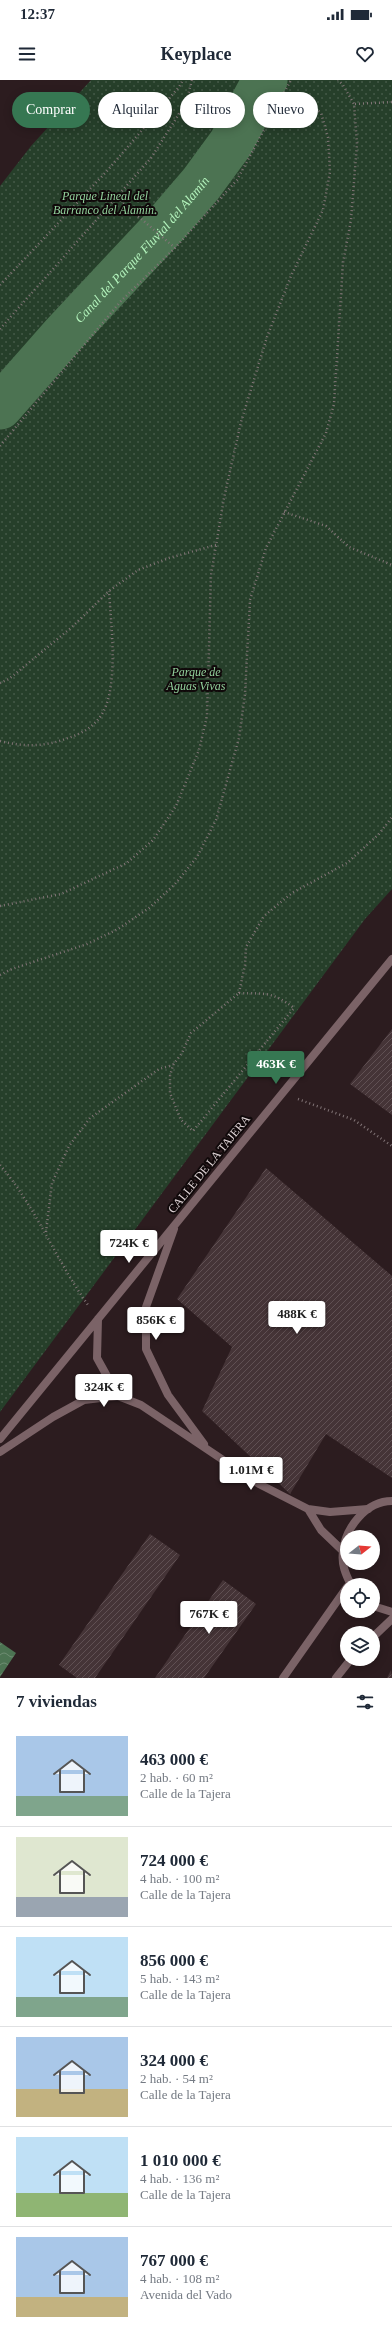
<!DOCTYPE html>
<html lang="es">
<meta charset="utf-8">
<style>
body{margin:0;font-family:Georgia,serif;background:#f6f6f7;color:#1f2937;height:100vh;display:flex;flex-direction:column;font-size:15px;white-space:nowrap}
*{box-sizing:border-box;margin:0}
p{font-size:13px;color:#747a83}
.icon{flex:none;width:22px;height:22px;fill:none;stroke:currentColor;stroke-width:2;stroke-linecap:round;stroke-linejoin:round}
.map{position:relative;height:1598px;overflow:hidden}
.panel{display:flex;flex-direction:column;background:#fff;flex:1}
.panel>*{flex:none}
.hud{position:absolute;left:12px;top:12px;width:368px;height:36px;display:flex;gap:8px}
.needle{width:26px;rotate:73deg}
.tools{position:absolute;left:340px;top:1450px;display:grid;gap:8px}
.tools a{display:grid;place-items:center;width:40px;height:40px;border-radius:50%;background:#fff;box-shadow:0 2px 10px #0003;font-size:20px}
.price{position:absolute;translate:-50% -34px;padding:0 9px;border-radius:4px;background:#fff;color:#222;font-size:13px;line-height:26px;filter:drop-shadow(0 1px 2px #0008)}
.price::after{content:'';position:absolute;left:50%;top:24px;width:12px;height:9px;margin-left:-6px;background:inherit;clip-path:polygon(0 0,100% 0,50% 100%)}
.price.active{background:#367752;color:#fff}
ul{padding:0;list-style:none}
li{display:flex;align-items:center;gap:12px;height:100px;padding:0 16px}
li+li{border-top:1px solid #e0e1e3}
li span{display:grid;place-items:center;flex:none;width:112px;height:80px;border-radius:0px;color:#555}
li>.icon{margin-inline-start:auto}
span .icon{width:48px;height:48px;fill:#fffc;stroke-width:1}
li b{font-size:17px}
h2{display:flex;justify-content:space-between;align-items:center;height:48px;padding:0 16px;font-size:17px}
.pill{padding:0 14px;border-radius:18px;background:#fff;box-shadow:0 2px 10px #0003;font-size:14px;line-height:36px}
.pill.active{background:#367752;color:#fff}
.status{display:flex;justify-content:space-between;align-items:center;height:28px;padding:0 20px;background:#fff;direction:ltr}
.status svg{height:11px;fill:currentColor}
header{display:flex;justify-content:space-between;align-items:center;height:52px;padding:0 16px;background:#fff;font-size:18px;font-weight:700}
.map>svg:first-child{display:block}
.green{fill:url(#green-dots)}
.water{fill:url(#water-waves)}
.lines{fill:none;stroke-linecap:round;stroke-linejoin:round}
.river{stroke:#4c7352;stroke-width:45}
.building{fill:url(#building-hatch)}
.path{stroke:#827577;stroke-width:2.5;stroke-dasharray:1 3;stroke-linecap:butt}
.minor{stroke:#7b6367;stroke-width:8}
.tertiary{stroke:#7b6367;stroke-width:8}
.labels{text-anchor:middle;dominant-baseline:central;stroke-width:4;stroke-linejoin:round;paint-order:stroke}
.park-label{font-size:12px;font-style:italic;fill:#92d19c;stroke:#10090a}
.street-label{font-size:12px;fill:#e0d5d7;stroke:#10090a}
.water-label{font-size:13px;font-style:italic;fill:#b3f3bc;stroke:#10090a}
</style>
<div class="status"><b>12:37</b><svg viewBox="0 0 49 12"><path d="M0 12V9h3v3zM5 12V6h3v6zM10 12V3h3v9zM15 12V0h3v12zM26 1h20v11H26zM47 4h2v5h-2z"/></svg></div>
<header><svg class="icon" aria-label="menu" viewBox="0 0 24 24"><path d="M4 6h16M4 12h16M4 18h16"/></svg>Keyplace<svg class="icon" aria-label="heart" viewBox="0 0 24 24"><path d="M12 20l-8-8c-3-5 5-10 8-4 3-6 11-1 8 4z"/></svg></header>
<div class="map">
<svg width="392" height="1598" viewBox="0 0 392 1598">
<defs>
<pattern id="green-dots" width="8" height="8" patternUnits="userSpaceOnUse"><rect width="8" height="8" fill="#263f2a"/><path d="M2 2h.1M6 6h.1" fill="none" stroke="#455a48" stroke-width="1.8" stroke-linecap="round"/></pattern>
<pattern id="water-waves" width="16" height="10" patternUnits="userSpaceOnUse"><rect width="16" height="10" fill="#4c7352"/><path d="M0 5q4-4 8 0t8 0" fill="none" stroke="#6e8c72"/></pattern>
<pattern id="building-hatch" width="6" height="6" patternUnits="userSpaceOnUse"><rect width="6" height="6" fill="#453437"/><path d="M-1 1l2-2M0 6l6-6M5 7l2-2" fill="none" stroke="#605053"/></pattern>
</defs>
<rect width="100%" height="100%" fill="#2c1c1f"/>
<path class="green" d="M 91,0 L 392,0 L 392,809 L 365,839 L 0,1332 L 0,106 L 31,66 Z"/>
<path class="water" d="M 0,1562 L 16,1573 L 0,1597 Z"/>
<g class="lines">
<path class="river" id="s1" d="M 0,327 L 64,254 L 165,146 L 201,104 L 231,63 L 265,0"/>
</g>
<path class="building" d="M 392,949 L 392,1035 L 350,1004 Z
M 266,1088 L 392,1196 L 392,1398 L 326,1354 L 290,1414 L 202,1331 L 232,1267 L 177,1219 Z
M 150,1454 L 180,1475 L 95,1598 L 77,1598 L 59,1585 Z
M 223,1500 L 256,1524 L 204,1598 L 155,1598 Z
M 391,1590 L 392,1598 L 387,1598 Z"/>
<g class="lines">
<path class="path" d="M 355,24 L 392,22
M 117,118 L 175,168
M 0,205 L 107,91 L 179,7 L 183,0
M 0,249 L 151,78 L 186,23 L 192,0
M 0,366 L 121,221 L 175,168 L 237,100 L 291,0
M 284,432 L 326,446 L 349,467 L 392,485
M 0,603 L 9,599 L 72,547 L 109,511 L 138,490 L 169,478 L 216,465
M 0,661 C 24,667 45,667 68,658 C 81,654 94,647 102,634 C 119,606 111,544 109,511
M 0,826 L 61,814 L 127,783 L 153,760 L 176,726 L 199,670 L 207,636 L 211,495 L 224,418 L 241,342 L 267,257 L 291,196 L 323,130 L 330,92 L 328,57 L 321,33 L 305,20 L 285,12
M 0,895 L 12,889 L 87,864 L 118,849 L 149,828 L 175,804 L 197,777 L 216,740 L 239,658 L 245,614 L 250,520 L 266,468 L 326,353 L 334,324 L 343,183 L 351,140 L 357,64 L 354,24 L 343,5 L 338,0
M 239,913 C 266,914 271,911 294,928 L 193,1051 L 181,1040 L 170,1013 L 170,996 L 173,985 L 182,973 L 191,953 Z
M 239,913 L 245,885 L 246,867 L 264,836 L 292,813 L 347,783 L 379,754 L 392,737
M 298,1019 L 354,1040 L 392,1066
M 0,1085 C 36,1127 56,1180 88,1225
M 46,1152 L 52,1103 L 69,1066 L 90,1038 L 159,989 L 173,985"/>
<path class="minor" d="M 174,1149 L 146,1227 L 146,1269 L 168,1315 L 204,1364
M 98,1239 L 97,1278 L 118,1316
M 0,1359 L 392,879
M 0,1372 L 53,1337 L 84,1320 L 118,1316 L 141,1325 L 259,1404 L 308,1429
M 343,1471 L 321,1450 L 308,1429 L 330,1432 L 368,1429"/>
<path class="tertiary" d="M 351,1505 C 346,1495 341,1484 343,1472 C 345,1448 366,1421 392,1421
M 373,1526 L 392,1532
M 373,1557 L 392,1539
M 283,1598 L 347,1507
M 336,1598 L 351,1579"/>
</g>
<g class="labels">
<g class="park-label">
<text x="105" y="116">Parque Lineal del<tspan x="105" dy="14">Barranco del Alamín.</tspan></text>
<text x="196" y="592">Parque de<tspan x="196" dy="14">Aguas Vivas</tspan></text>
</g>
<g class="street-label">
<text transform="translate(209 1084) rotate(-51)">CALLE DE LA TAJERA</text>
</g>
<g class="water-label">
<text stroke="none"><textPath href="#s1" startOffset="212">Canal del Parque Fluvial del Alamín</textPath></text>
</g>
</g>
</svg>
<div class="tools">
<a><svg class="needle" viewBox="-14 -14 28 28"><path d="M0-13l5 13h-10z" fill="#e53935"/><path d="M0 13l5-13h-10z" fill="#747a83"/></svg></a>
<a><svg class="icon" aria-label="locate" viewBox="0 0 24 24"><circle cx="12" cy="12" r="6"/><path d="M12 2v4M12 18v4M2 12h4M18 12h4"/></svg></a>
<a><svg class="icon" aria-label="layers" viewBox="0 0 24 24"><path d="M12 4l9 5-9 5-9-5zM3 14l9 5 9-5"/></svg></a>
</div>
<b class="price active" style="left:276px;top:1005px">463K €</b>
<b class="price" style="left:129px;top:1184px">724K €</b>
<b class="price" style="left:297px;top:1255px">488K €</b>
<b class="price" style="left:156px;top:1261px">856K €</b>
<b class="price" style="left:104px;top:1328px">324K €</b>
<b class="price" style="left:251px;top:1411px">1.01M €</b>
<b class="price" style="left:209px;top:1555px">767K €</b>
<div class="hud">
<a class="pill active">Comprar</a>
<a class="pill">Alquilar</a>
<a class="pill">Filtros</a>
<a class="pill">Nuevo</a>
</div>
</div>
<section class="panel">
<h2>7 viviendas<svg class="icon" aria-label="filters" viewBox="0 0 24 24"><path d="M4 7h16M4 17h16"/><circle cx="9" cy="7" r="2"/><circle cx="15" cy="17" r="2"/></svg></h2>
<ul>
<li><span style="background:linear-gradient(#a9c7e8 75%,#7fa58c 0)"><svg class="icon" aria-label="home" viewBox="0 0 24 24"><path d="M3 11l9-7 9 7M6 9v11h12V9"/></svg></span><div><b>463 000 €</b><p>2 hab. · 60 m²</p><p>Calle de la Tajera</p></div></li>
<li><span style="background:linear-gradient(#dfe7d0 75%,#9aa5b1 0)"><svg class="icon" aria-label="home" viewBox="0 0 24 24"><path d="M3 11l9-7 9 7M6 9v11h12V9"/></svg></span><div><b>724 000 €</b><p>4 hab. · 100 m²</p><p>Calle de la Tajera</p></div></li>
<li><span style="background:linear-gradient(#bfe0f5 75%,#7fa58c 0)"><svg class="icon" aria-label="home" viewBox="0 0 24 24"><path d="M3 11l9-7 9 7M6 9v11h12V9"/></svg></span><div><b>856 000 €</b><p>5 hab. · 143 m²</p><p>Calle de la Tajera</p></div></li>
<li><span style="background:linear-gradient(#a9c7e8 65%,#c2b280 0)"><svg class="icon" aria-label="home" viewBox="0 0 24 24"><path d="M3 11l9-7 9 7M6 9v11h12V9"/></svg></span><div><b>324 000 €</b><p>2 hab. · 54 m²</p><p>Calle de la Tajera</p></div></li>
<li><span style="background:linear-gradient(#bfe0f5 70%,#8fb573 0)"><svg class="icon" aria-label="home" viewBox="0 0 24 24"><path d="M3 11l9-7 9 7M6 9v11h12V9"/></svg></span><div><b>1 010 000 €</b><p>4 hab. · 136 m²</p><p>Calle de la Tajera</p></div></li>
<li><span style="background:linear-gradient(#a9c7e8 75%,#c2b280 0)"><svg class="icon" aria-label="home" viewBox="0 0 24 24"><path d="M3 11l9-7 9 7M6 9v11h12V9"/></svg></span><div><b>767 000 €</b><p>4 hab. · 108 m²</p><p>Avenida del Vado</p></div></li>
</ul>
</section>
